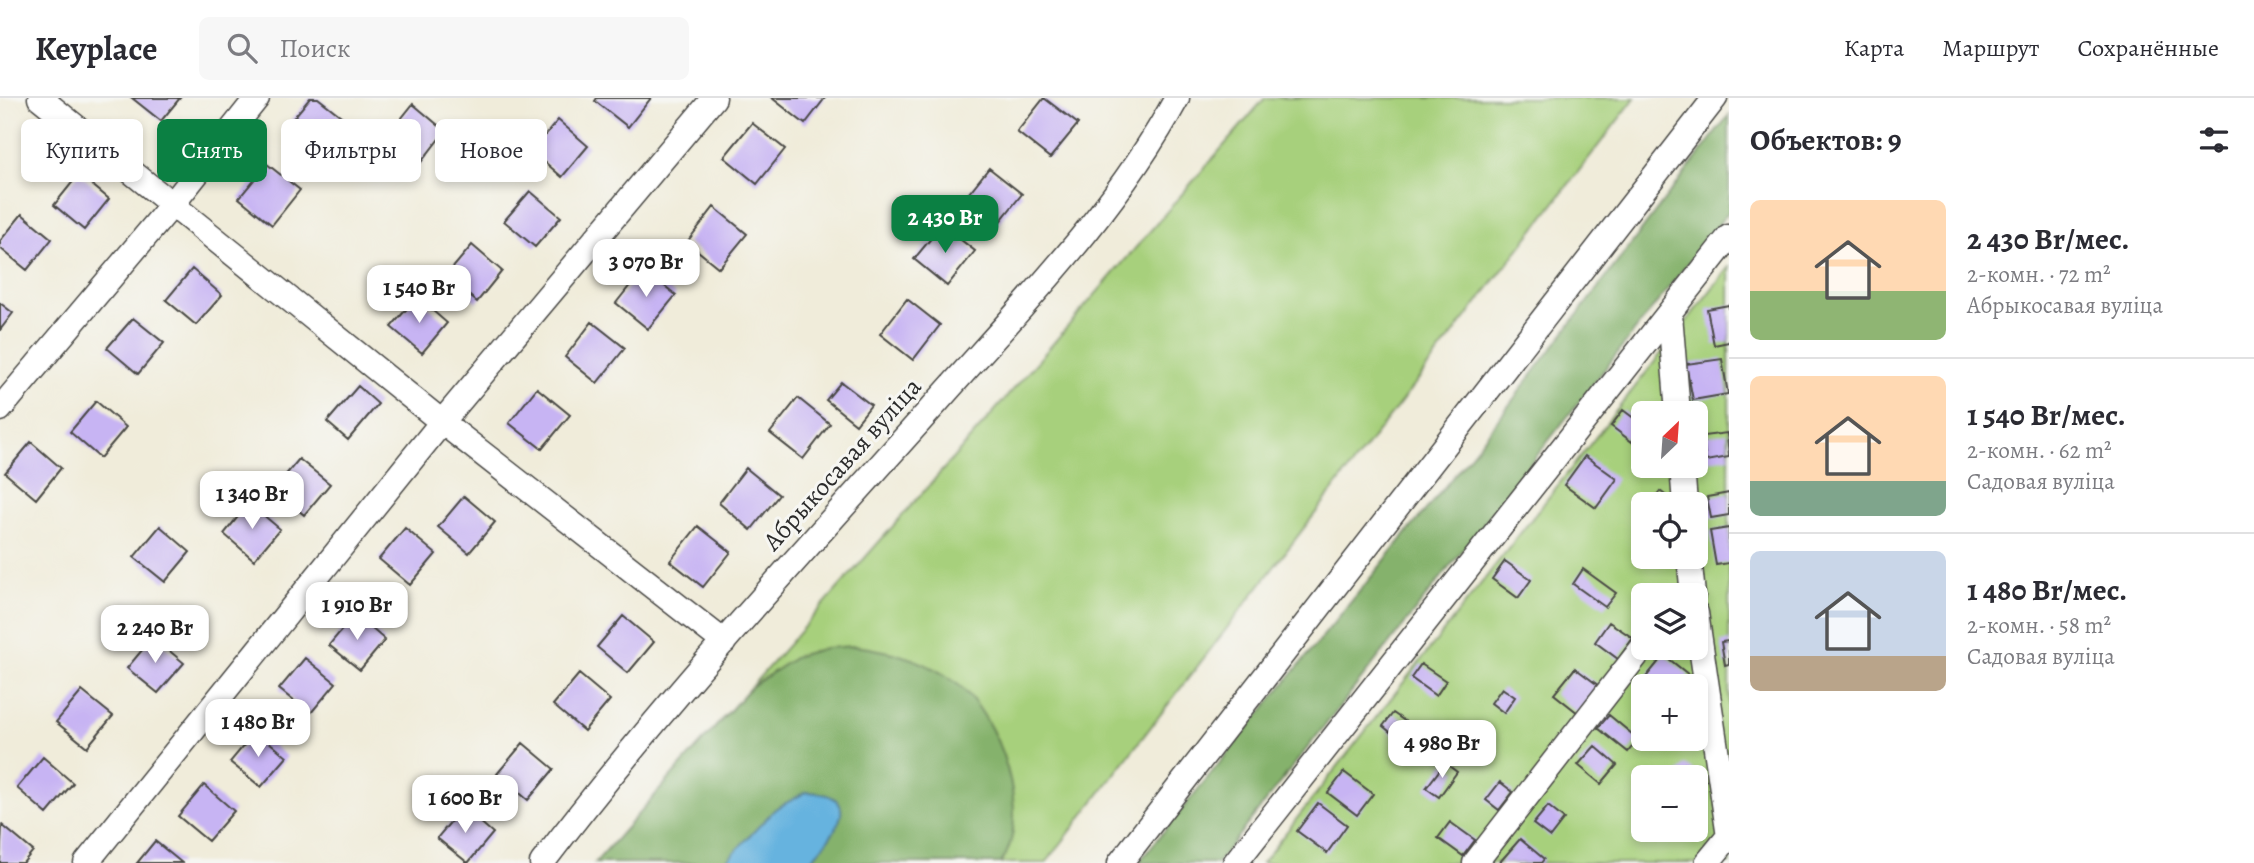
<!DOCTYPE html>
<html lang="ru">
<meta charset="utf-8">
<style>
body{margin:0;font-family:Alegreya,serif;background:#f7f7f7;color:#2b2b33;height:100vh;display:flex;flex-direction:column;font-size:26px;white-space:nowrap}
*{box-sizing:border-box;margin:0}
p{font-size:23px;color:#7c7c81}
.icon{flex:none;width:38px;height:38px;fill:none;stroke:currentColor;stroke-width:2;stroke-linecap:round;stroke-linejoin:round}
.map{position:relative;flex:1;overflow:hidden}
.drawer{display:flex;flex-direction:column;background:#fff;width:525px}
.drawer>*{flex:none}
.banner{position:absolute;left:21px;top:21px;width:665px;height:63px;display:flex;gap:14px}
.needle{width:46px;rotate:25deg}
.buttons{position:absolute;left:1631px;top:303px;display:grid;gap:14px}
.buttons a{display:grid;place-items:center;width:77px;height:77px;border-radius:10px;background:#fff;box-shadow:0 4px 10px #0003;font-size:35px}
.price{position:absolute;translate:-50% -60px;padding:0 16px;border-radius:14px;background:#fff;color:#222;font-size:23px;line-height:46px;filter:drop-shadow(0 2px 4px #0008)}
.price::after{content:'';position:absolute;left:50%;top:42px;width:21px;height:16px;margin-left:-10px;background:inherit;clip-path:polygon(0 0,100% 0,50% 100%)}
.price.current{background:#0b8043;color:#fff}
ul{padding:0;list-style:none}
li{display:flex;align-items:center;gap:21px;height:175px;padding:0 21px}
li+li{border-top:2px solid #e1e1e2}
li span{display:grid;place-items:center;flex:none;width:196px;height:140px;border-radius:10px;color:#555}
li>.icon{margin-inline-start:auto}
span .icon{width:84px;height:84px;fill:#fffc;stroke-width:1}
li b{font-size:30px}
h2{display:flex;justify-content:space-between;align-items:center;height:84px;padding:0 21px;font-size:30px}
.tag{padding:0 24px;border-radius:10px;background:#fff;box-shadow:0 4px 10px #0003;font-size:24px;line-height:63px}
.tag.current{background:#0b8043;color:#fff}
header{display:flex;align-items:center;gap:42px;box-sizing:border-box;height:98px;padding:0 35px;background:#fff;border-bottom:2px solid #e1e1e2}
header strong{font-size:33px}
nav{display:flex;gap:38px;margin-inline-start:auto;font-size:24px}
.search{width:490px;height:63px;background:#f7f7f7;display:flex;align-items:center;gap:18px;box-sizing:border-box;padding:0 24px;border-radius:10px;color:#7c7c81;font-size:26px}
main{display:flex;flex:1;min-height:0}
.map>svg:first-child{display:block}
.green{fill:#a7d07c;stroke:#697e54;stroke-width:2;fill-rule:evenodd}
.forest{fill:#85b26c;stroke:#586e4c;stroke-width:2}
.water{fill:#66b3df;stroke:#486f85;stroke-width:2}
.building{fill:#c7b4f3}
.lines{fill:none;stroke-linecap:round;stroke-linejoin:round}
.minor-casing{stroke:#494845;stroke-width:27}
.minor{stroke:#fff;stroke-width:24}
.labels{text-anchor:middle;dominant-baseline:central;stroke-width:6;stroke-linejoin:round;paint-order:stroke}
.street-label{font-size:26px;fill:#2b2b2b;stroke:#f6f6f2}
</style>
<header>
<strong>Keyplace</strong>
<div class="search"><svg class="icon" aria-label="search" viewBox="0 0 24 24"><circle cx="10" cy="10" r="6"/><path d="M15 15l6 6"/></svg>Поиск</div>
<nav><a>Карта</a><a>Маршрут</a><a>Сохранённые</a></nav>
</header>
<main>
<div class="map">
<svg width="1729" height="765" viewBox="0 0 1729 765">
<rect width="100%" height="100%" fill="#f6f6f2"/>
<filter id="ink" filterUnits="userSpaceOnUse"><feTurbulence type="fractalNoise" baseFrequency=".0143" numOctaves="2"/><feDisplacementMap in="SourceGraphic" scale="14" xChannelSelector="R" yChannelSelector="G"/><feConvolveMatrix kernelMatrix="1 2 1 2 8 2 1 2 1" color-interpolation-filters="sRGB"/></filter>
<filter id="wash" filterUnits="userSpaceOnUse"><feTurbulence type="fractalNoise" baseFrequency=".00686" numOctaves="4" result="noise"/><feDisplacementMap in="SourceGraphic" scale="28" xChannelSelector="R" yChannelSelector="G"/><feGaussianBlur stdDeviation="1.57" result="paint"/><feColorMatrix in="noise" values="0 0 0 0 0 0 0 0 0 0 0 0 0 0 0 0 0 1.4 0 .05"/><feComposite in="paint" operator="in"/></filter>
<g filter="url(#wash)">
<rect width="100%" height="100%" fill="#f0ecda"/>
<path class="green" d="M 1265,0 L 1635,0 L 1046,765 L 595,765 L 986,323 Z
M 1729,169 L 1729,765 L 1262,765 ZM 1643,315 L 1696,315 L 1696,368 L 1643,368 ZM 1643,406 L 1696,406 L 1696,458 L 1643,458 ZM 1643,497 L 1696,497 L 1696,550 L 1643,550 ZM 1643,588 L 1696,588 L 1696,640 L 1643,640 ZM 1643,679 L 1696,679 L 1696,732 L 1643,732 Z"/>
<path class="forest" d="M 1729,17 L 1729,113 L 1217,765 L 1138,765 L 1478,348 Z
M 854,548 C 890,552 926,562 955,584 C 999,618 1034,718 1001,765 L 595,765 L 751,589 L 797,558 L 825,550 Z"/>
<path class="water" d="M 806,694 C 870,696 832,740 808,765 L 724,765 L 775,711 Z"/>
<g id="blocks">
<path class="building" d="M 132,0 L 180,0 L 161,23 Z
M 310,0 L 318,0 L 346,22 L 318,57 L 285,30 Z
M 597,0 L 651,0 L 628,29 L 595,3 Z
M 772,0 L 825,0 L 805,26 Z
M 1044,0 L 1078,26 L 1050,60 L 1017,34 Z
M 413,6 L 445,33 L 418,68 L 385,41 Z
M 558,22 L 588,48 L 562,79 L 532,53 Z
M 752,25 L 785,51 L 757,86 L 724,59 Z
M 267,66 L 300,92 L 272,127 L 239,100 Z
M 989,70 L 1022,96 L 994,131 L 961,105 Z
M 79,76 L 109,101 L 84,132 L 54,107 Z
M 530,93 L 561,119 L 535,149 L 504,123 Z
M 714,109 L 747,136 L 719,170 L 687,144 Z
M 22,116 L 52,141 L 27,172 L 0,150 L 0,143 Z
M 942,127 L 975,153 L 947,188 L 914,161 Z
M 472,147 L 502,173 L 477,204 L 446,178 Z
M 192,171 L 222,197 L 196,227 L 166,202 Z
M 643,171 L 676,197 L 648,231 L 616,205 Z
M 417,199 L 447,225 L 422,255 L 391,229 Z
M 907,201 L 940,227 L 913,262 L 880,236 Z
M 0,205 L 13,215 L 0,232 Z
M 1729,207 L 1729,244 L 1714,247 L 1707,211 Z
M 133,220 L 164,245 L 138,276 L 107,250 Z
M 592,224 L 625,250 L 597,285 L 565,259 Z
M 1722,261 L 1728,296 L 1693,302 L 1686,266 Z
M 841,284 L 871,307 L 856,326 L 826,302 Z
M 358,288 L 378,306 L 348,342 L 327,324 Z
M 537,290 L 570,317 L 542,351 L 509,325 Z
M 798,300 L 830,326 L 803,361 L 770,335 Z
M 96,303 L 126,329 L 100,360 L 70,334 Z
M 1623,312 L 1643,327 L 1632,344 L 1611,328 Z
M 1727,335 L 1729,359 L 1706,363 L 1703,338 Z
M 31,344 L 61,370 L 36,401 L 5,375 Z
M 1585,358 L 1617,381 L 1596,410 L 1564,387 Z
M 299,361 L 330,386 L 304,417 L 274,391 Z
M 746,370 L 779,397 L 751,432 L 719,405 Z
M 1660,393 L 1669,400 L 1665,406 L 1653,406 L 1651,404 Z
M 1729,395 L 1729,417 L 1711,420 L 1707,399 Z
M 464,398 L 495,424 L 469,455 L 438,429 Z
M 249,405 L 280,431 L 254,462 L 224,436 Z
M 160,428 L 190,454 L 165,484 L 134,459 Z
M 698,428 L 731,454 L 703,489 L 670,463 Z
M 405,430 L 436,456 L 410,487 L 379,461 Z
M 1729,430 L 1729,465 L 1716,467 L 1710,433 Z
M 1505,463 L 1531,482 L 1518,500 L 1492,481 Z
M 1583,471 L 1616,495 L 1605,509 L 1573,486 Z
M 355,516 L 385,542 L 360,572 L 329,547 Z
M 623,518 L 654,544 L 628,575 L 597,549 Z
M 1609,524 L 1633,540 L 1618,561 L 1595,544 Z
M 153,539 L 184,565 L 158,595 L 127,570 Z
M 1729,543 L 1729,566 L 1725,567 L 1721,544 Z
M 1664,557 L 1689,577 L 1680,588 L 1647,588 L 1642,584 Z
M 305,560 L 336,585 L 310,616 L 279,591 Z
M 1421,566 L 1446,583 L 1436,598 L 1411,580 Z
M 1575,570 L 1599,588 L 1578,615 L 1554,596 Z
M 579,576 L 610,602 L 584,633 L 553,607 Z
M 1502,590 L 1515,599 L 1504,615 L 1491,605 Z
M 82,593 L 113,618 L 87,649 L 56,624 Z
M 1393,615 L 1406,624 L 1395,638 L 1383,628 Z
M 1609,617 L 1638,641 L 1628,654 L 1598,630 Z
M 256,633 L 287,659 L 261,689 L 230,664 Z
M 523,645 L 554,671 L 528,702 L 497,676 Z
M 1595,648 L 1617,667 L 1601,686 L 1578,667 Z
M 43,659 L 73,685 L 47,716 L 17,690 Z
M 1445,665 L 1457,674 L 1439,699 L 1426,690 Z
M 1685,666 L 1706,682 L 1696,696 L 1696,679 L 1675,679 Z
M 1344,674 L 1373,696 L 1357,717 L 1328,695 Z
M 1500,684 L 1513,694 L 1499,712 L 1486,702 Z
M 204,687 L 234,713 L 208,743 L 178,718 Z
M 1318,705 L 1347,727 L 1327,755 L 1297,733 Z
M 1548,708 L 1564,721 L 1550,739 L 1533,726 Z
M 463,709 L 493,735 L 468,765 L 437,740 Z
M 1450,724 L 1475,742 L 1463,758 L 1438,740 Z
M 2,727 L 33,753 L 23,765 L 0,765 Z
M 1520,741 L 1544,761 L 1541,765 L 1499,765 Z
M 155,743 L 182,765 L 137,765 Z"/>
</g>
</g>
<g filter="url(#ink)">
<use href="#blocks" fill-opacity="0" stroke="#494845" stroke-width="2"/>
<g class="lines">
<defs>
<path id="minor" d="M 40,0 L 442,324 L 724,544
M 1670,216 L 1678,315
M 0,311 L 171,108 L 257,0
M 1682,368 L 1685,406
M 1689,458 L 1693,497
M 1696,515 L 1729,739
M 86,765 L 442,324 L 714,0
M 542,765 C 665,603 803,454 938,303 C 1023,207 1115,114 1177,0
M 1120,765 L 1715,0
M 1235,765 L 1729,139
M 1475,765 L 1643,549
M 1707,765 L 1729,738"/>
</defs>
<use href="#minor" class="minor-casing"/>
<use href="#minor" class="minor"/>
</g>
</g>
<g class="labels">
<g class="street-label">
<text transform="translate(842 366) rotate(-48)">Абрыкосавая вуліца</text>
</g>
</g>
</svg>
<div class="buttons">
<a><svg class="needle" viewBox="-14 -14 28 28"><path d="M0-13l5 13h-10z" fill="#e53935"/><path d="M0 13l5-13h-10z" fill="#7c7c81"/></svg></a>
<a><svg class="icon" aria-label="locate" viewBox="0 0 24 24"><circle cx="12" cy="12" r="6"/><path d="M12 2v4M12 18v4M2 12h4M18 12h4"/></svg></a>
<a><svg class="icon" aria-label="layers" viewBox="0 0 24 24"><path d="M12 4l9 5-9 5-9-5zM3 14l9 5 9-5"/></svg></a>
<a>+</a>
<a>−</a>
</div>
<b class="price current" style="left:945px;top:157px">2 430 Br</b>
<b class="price" style="left:646px;top:201px">3 070 Br</b>
<b class="price" style="left:419px;top:227px">1 540 Br</b>
<b class="price" style="left:252px;top:433px">1 340 Br</b>
<b class="price" style="left:357px;top:544px">1 910 Br</b>
<b class="price" style="left:155px;top:567px">2 240 Br</b>
<b class="price" style="left:258px;top:661px">1 480 Br</b>
<b class="price" style="left:1442px;top:682px">4 980 Br</b>
<b class="price" style="left:465px;top:737px">1 600 Br</b>
<div class="banner">
<a class="tag">Купить</a>
<a class="tag current">Снять</a>
<a class="tag">Фильтры</a>
<a class="tag">Новое</a>
</div>
</div>
<section class="drawer">
<h2>Объектов: 9<svg class="icon" aria-label="filters" viewBox="0 0 24 24"><path d="M4 7h16M4 17h16"/><circle cx="9" cy="7" r="2"/><circle cx="15" cy="17" r="2"/></svg></h2>
<ul>
<li><span style="background:linear-gradient(#ffd9b3 65%,#8fb573 0)"><svg class="icon" aria-label="home" viewBox="0 0 24 24"><path d="M3 11l9-7 9 7M6 9v11h12V9"/></svg></span><div><b>2 430 Br/мес.</b><p>2-комн. · 72 m²</p><p>Абрыкосавая вуліца</p></div></li>
<li><span style="background:linear-gradient(#ffd9b3 75%,#7fa58c 0)"><svg class="icon" aria-label="home" viewBox="0 0 24 24"><path d="M3 11l9-7 9 7M6 9v11h12V9"/></svg></span><div><b>1 540 Br/мес.</b><p>2-комн. · 62 m²</p><p>Садовая вуліца</p></div></li>
<li><span style="background:linear-gradient(#c9d6e8 75%,#b9a48a 0)"><svg class="icon" aria-label="home" viewBox="0 0 24 24"><path d="M3 11l9-7 9 7M6 9v11h12V9"/></svg></span><div><b>1 480 Br/мес.</b><p>2-комн. · 58 m²</p><p>Садовая вуліца</p></div></li>
</ul>
</section>
</main>
